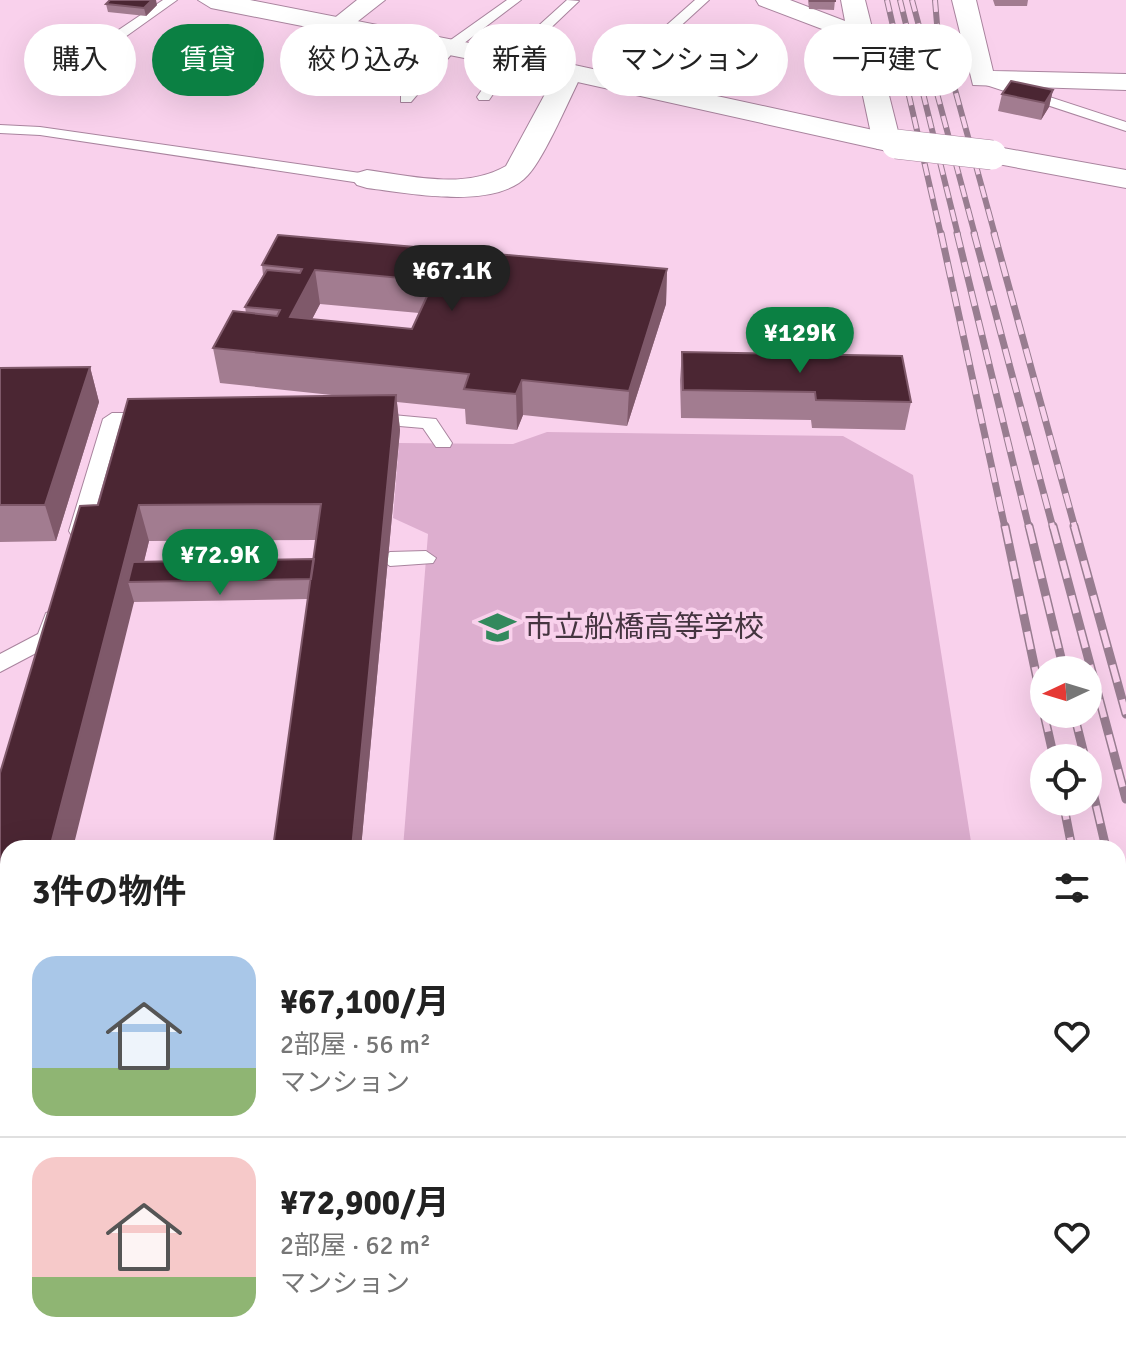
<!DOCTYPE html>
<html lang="ja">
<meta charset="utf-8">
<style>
body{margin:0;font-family:Signika,"Noto Sans JP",sans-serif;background:#f2f2f2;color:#222;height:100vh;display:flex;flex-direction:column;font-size:30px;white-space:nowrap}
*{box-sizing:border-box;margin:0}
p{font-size:26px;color:#767676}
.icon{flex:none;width:44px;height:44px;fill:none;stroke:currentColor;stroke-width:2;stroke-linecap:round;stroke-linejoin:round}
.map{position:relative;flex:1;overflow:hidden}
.side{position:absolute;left:0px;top:840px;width:1126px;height:512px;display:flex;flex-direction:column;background:#fff;border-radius:24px 24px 0 0;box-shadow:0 8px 32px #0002}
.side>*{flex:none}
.banner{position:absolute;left:24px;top:24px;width:1078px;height:72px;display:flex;gap:16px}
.needle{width:52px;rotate:266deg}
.controls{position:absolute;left:1030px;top:656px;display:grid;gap:16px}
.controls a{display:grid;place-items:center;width:72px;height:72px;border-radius:50%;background:#fff;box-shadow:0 8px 32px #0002;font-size:40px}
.price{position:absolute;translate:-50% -68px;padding:0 18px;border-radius:28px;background:#0b8043;color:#fff;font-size:26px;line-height:52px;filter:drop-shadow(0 2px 4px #0008)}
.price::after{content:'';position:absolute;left:50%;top:48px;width:24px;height:18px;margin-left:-12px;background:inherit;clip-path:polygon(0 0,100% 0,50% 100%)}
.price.selected{background:#222;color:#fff}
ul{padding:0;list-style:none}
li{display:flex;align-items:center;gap:24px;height:200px;padding:0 32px}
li+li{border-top:2px solid #e0e0e0}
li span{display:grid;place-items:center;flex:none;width:224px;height:160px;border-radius:24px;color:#555}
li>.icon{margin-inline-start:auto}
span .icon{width:96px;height:96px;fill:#fffc;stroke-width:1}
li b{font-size:34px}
h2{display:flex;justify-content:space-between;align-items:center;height:96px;padding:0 32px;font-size:34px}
.chip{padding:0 28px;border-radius:36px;background:#fff;box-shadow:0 8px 32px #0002;font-size:28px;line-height:72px}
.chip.selected{background:#0b8043;color:#fff}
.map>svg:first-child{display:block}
.green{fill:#ddaecf}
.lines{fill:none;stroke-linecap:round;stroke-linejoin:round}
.lane-casing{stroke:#a9849e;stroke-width:2}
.street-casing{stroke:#a9849e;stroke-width:2}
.secondary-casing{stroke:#a9849e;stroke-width:2}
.lane{fill:#fff;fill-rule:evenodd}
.street{fill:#fff;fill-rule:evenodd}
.secondary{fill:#fff;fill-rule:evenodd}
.rail-far3-casing{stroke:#987d90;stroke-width:6}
.rail-far2-casing{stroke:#987d90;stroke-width:7}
.rail-far1-casing{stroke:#987d90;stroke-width:9}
.rail-casing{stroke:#987d90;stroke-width:11}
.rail-far3{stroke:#f9d1ec;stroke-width:4;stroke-dasharray:12;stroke-linecap:butt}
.rail-far2{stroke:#f9d1ec;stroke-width:5;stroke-dasharray:15;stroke-linecap:butt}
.rail-far1{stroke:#f9d1ec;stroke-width:6;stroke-dasharray:18;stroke-linecap:butt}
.rail{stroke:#f9d1ec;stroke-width:8;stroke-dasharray:23;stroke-linecap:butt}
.secondary-bridge-casing{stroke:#a9849e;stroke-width:30;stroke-linecap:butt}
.secondary-bridge{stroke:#fff;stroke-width:29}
.wall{fill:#a27c90;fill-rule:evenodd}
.shaded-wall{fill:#7f596a}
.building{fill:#4b2633;stroke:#7f596a;stroke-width:2;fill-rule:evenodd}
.labels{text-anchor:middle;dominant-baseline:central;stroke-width:8;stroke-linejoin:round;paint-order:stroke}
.poi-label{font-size:30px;fill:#453540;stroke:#f9d1ec;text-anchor:start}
</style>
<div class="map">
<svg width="1126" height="1352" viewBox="0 0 1126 1352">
<rect width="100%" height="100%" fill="#f9d1ec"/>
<path class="green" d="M 547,432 L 843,436 L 913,475 L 972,848 L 403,848 L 428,534 L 393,518 L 399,443 L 513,444 Z"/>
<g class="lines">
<defs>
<path id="lane" d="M 163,0 L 177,0 L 90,62 L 80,62 L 80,56 Z
M 507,0 L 521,0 L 455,50 L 411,102 L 401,102 L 401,96 L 445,44 Z
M 567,0 L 579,1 L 515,62 L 489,100 L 479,100 L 477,97 L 505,56 Z
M 695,0 L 709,0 L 617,84 L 607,84 L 607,78 Z
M 982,75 L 1126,122 L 1126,131 L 977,82 L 975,79 Z
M 0,125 L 40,127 L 367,174 L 375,179 L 367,184 L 40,135 L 0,133 Z
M 112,413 L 149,413 L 158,419 L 149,425 L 120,425 L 89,531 L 86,536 L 72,536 L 69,531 L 103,419 Z
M 371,413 L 436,419 L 452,443 L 450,447 L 436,447 L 423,428 L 364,423 L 364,415 Z
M 426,551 L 436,558 L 433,563 L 390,566 L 380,559 L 390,552 Z
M 53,611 L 64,618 L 55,643 L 0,672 L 0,654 L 38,634 L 46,613 Z"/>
<path id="street" d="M 357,0 L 385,0 L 348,29 L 330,29 L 327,24 Z
M 756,0 L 790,0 L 845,21 L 841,0 L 865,0 L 901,143 L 897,149 L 877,149 L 873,143 L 851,40 L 759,5 Z
M 952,0 L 976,0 L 993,71 L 1126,74 L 1126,90 L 973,85 Z
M 570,64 L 583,72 C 570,97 545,157 528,175 C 496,211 409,193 367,188 L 357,185 L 352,179 L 357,173 L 367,170 C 412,176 464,190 506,166 L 557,72 Z
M 992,146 L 1126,170 L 1126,188 L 982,161 L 978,155 L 982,149 Z
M 1118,996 L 1126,996 L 1126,1040 L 1118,1040 Z
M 8,1139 L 8,1191 L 0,1192 L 0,1140 Z
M 1118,1321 L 1126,1330 L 1126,1352 L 1074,1352 L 1072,1344 L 1118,1344 Z"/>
<path id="secondary" d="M 198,0 L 250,0 L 510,51 L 896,135 L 906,138 L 911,144 L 906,150 L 896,153 L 510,67 L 211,8 Z"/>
</defs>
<use href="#lane" class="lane-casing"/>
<use href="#street" class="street-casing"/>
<use href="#secondary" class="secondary-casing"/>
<use href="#lane" class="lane"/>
<use href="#street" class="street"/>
<use href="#secondary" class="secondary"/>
<defs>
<path id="rail-far3" d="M 887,0 L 941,235
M 900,0 L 958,235
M 912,0 L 975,235
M 935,0 L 937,24 L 995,235"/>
<path id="rail-far2" d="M 941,233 L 1005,528
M 957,233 L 1029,528
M 974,233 L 1053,528
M 994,233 L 1075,528"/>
<path id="rail-far1" d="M 1005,526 L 1044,712
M 1029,526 L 1064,670
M 1053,526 L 1126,799
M 1074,526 L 1126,714
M 1044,714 L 1054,758
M 1074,714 L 1085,758
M 1088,771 L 1106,848
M 1063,802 L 1072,848"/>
<path id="rail" d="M 1118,897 L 1126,931
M 1118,1046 L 1126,1081"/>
</defs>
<use href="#rail-far3" class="rail-far3-casing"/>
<use href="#rail-far2" class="rail-far2-casing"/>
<use href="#rail-far1" class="rail-far1-casing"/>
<use href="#rail" class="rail-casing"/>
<use href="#rail-far3" class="rail-far3"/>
<use href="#rail-far2" class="rail-far2"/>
<use href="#rail-far1" class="rail-far1"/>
<use href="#rail" class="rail"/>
<defs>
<path id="secondary-bridge" d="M 896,144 L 992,155"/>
</defs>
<use href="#secondary-bridge" class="secondary-bridge-casing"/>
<use href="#secondary-bridge" class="secondary-bridge"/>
</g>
<path class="wall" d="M 808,0 L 835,0 L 834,10 L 809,9 Z
M 993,0 L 1028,0 L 1027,6 L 995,6 Z
M 106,4 L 157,5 L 146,16 L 108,12 Z
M 1053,90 L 1049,107 L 1041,120 L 998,111 L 1002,94 Z
M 262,265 L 667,269 L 666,304 L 627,426 L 523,415 L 517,430 L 466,424 L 465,409 L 397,402 L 400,430 L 361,848 L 273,848 L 308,599 L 134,602 L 8,848 L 8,1061 L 7,1059 L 0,1059 L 0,773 L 98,505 L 341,396 L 220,383 L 213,348 L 246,313 L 245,307 L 263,275 ZM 320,304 L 419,313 L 412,329 L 312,319 ZM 316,540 L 314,559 L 144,561 L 149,541 Z
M 682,352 L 911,402 L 905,430 L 812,428 L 811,420 L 681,418 L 680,380 Z
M 90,367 L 99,402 L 56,541 L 0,542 L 0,368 Z
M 707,1344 L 1042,1344 L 1038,1352 L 750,1352 L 749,1348 L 708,1351 Z"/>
<path class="shaded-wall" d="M 152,0 L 156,0 L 157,5 L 146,16 L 144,8 Z
M 1053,90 L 1049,107 L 1041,120 L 1045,103 Z
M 667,269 L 666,304 L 627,426 L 629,391 Z
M 315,270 L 320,304 L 295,352 L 290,317 Z
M 90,367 L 99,402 L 56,541 L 45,505 Z
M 522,380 L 523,415 L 517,430 L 516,394 Z
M 396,395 L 400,430 L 361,848 L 352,848 Z
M 139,505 L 149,541 L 139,582 L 128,582 L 134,602 L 73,848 L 50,848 Z"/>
<path class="building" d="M 110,0 L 152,0 L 144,8 L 106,4 Z
M 810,0 L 835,0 L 835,1 L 810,1 Z
M 1011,81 L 1053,90 L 1045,103 L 1002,94 Z
M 278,235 L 667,269 L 629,391 L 522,380 L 516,394 L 464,389 L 469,374 L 213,348 L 233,311 L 277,316 L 280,310 L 245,307 L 267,270 L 300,273 L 302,269 L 262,265 ZM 315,270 L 434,281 L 412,329 L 290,317 Z
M 682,352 L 902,356 L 911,402 L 816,400 L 815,392 L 683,390 Z
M 90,367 L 45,505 L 0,505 L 0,368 Z
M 396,395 L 352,848 L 273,848 L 321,504 L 139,505 L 50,848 L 8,848 L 8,1040 L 0,1040 L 1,1025 L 0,1025 L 0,773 L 80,506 L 98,505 L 128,399 Z
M 314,559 L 311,579 L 128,582 L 133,562 Z
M 763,1344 L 828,1344 L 763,1349 Z"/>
<defs>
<symbol id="school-bare" viewBox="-9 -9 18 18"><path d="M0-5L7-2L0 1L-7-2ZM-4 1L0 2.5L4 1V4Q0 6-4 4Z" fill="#33895d" stroke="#f9d1ec" stroke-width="2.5" paint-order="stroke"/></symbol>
</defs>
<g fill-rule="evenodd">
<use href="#school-bare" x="472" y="602" width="51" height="51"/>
</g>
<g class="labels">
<g class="poi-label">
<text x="524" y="627">市立船橋高等学校</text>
</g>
</g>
</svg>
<div class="controls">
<a><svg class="needle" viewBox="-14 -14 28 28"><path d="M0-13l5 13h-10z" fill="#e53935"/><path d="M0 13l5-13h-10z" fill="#767676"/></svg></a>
<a><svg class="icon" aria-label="locate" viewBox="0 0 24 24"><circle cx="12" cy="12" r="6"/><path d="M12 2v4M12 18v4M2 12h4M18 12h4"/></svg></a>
</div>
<b class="price selected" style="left:452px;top:313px">¥67.1K</b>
<b class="price" style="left:800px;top:375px">¥129K</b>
<b class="price" style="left:220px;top:597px">¥72.9K</b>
<div class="banner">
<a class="chip">購入</a>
<a class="chip selected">賃貸</a>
<a class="chip">絞り込み</a>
<a class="chip">新着</a>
<a class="chip">マンション</a>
<a class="chip">一戸建て</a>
</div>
<section class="side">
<h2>3件の物件<svg class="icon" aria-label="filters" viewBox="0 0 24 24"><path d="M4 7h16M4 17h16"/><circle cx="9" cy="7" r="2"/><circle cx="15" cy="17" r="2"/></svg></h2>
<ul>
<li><span style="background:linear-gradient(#a9c7e8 70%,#8fb573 0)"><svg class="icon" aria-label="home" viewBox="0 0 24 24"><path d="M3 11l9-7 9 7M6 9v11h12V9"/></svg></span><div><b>¥67,100/月</b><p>2部屋 · 56 m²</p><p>マンション</p></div><svg class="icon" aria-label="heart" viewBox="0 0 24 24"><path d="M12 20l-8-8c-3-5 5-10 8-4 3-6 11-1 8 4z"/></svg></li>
<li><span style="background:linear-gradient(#f6c9c9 75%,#8fb573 0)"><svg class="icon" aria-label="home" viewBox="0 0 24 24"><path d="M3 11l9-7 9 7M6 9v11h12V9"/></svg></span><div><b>¥72,900/月</b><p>2部屋 · 62 m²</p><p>マンション</p></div><svg class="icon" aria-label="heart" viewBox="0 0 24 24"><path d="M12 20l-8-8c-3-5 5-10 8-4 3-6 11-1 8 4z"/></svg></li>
</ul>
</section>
</div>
